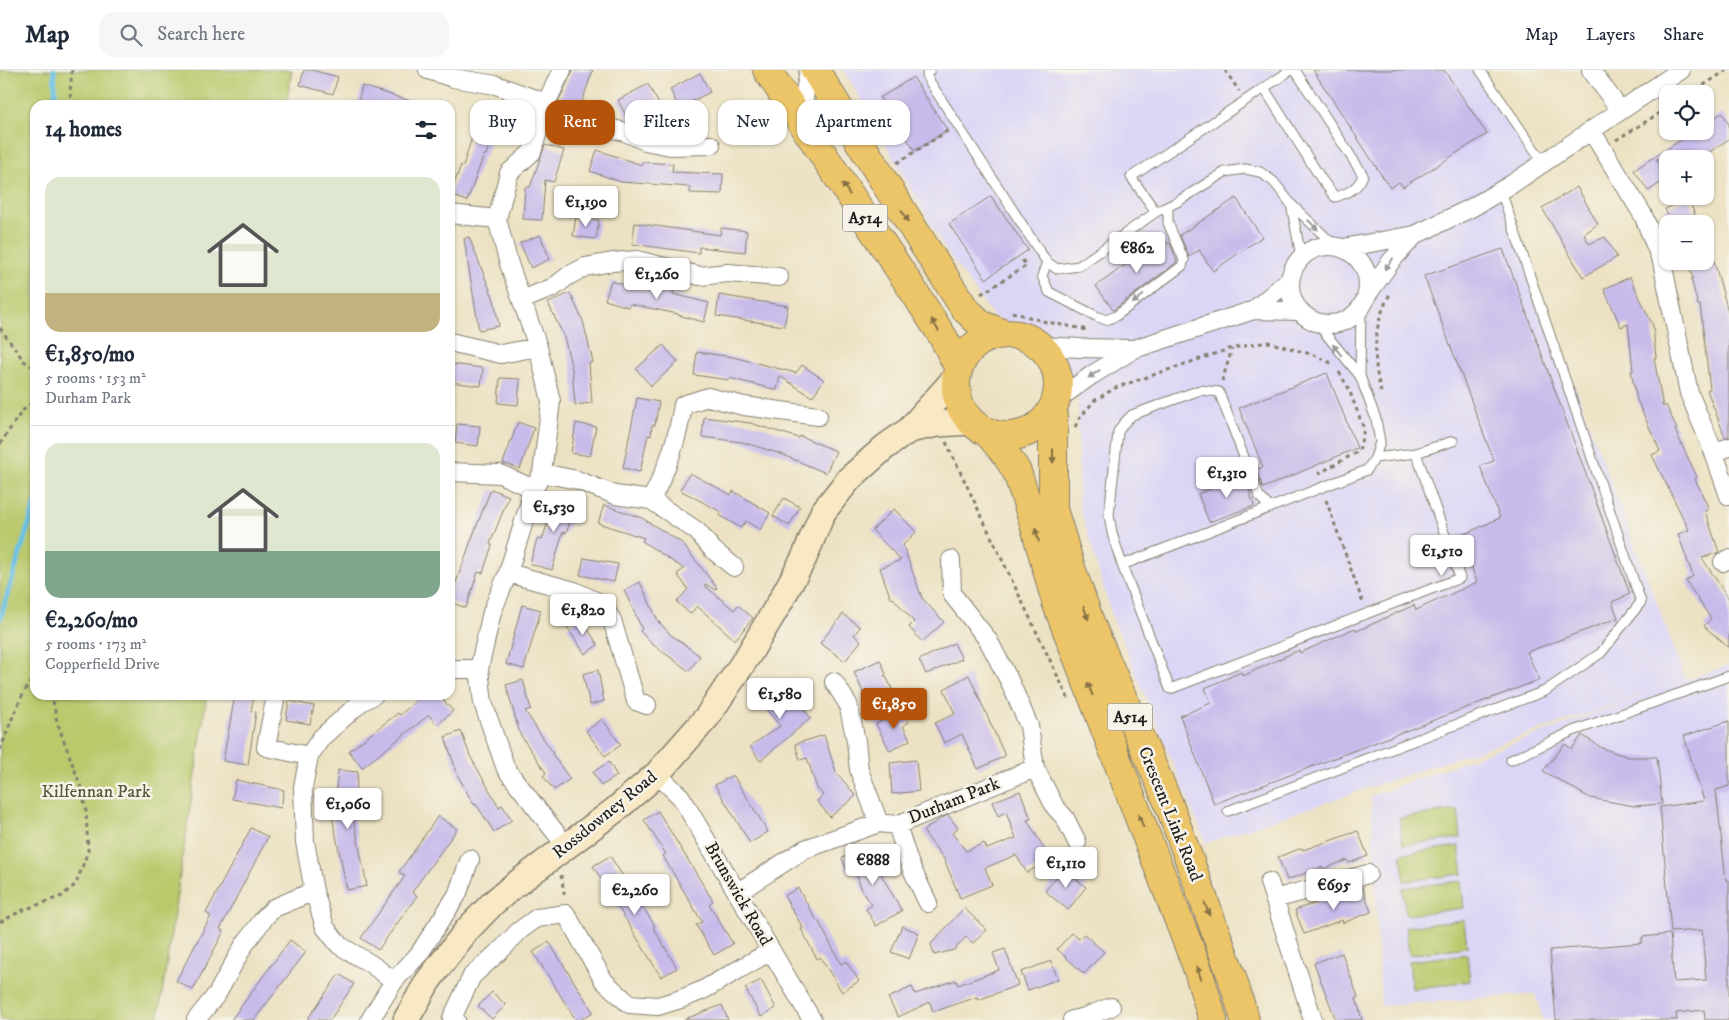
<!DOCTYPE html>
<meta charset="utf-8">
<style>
body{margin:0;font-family:"IM FELL DW Pica",serif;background:#f6f6f7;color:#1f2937;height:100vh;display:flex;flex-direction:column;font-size:19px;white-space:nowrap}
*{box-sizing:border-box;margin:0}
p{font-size:16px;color:#747a83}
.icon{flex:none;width:28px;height:28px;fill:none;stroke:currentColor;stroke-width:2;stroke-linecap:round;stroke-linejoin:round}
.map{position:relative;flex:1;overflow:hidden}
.sheet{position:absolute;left:30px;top:30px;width:425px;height:600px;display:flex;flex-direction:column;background:#fff;border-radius:15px;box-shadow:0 1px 4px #0004}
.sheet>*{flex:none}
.guide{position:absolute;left:470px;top:30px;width:475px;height:45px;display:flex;gap:10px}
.buttons{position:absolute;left:1659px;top:15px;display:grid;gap:10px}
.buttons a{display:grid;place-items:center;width:55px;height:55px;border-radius:10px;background:#fff;box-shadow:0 1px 4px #0004;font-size:25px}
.price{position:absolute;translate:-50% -42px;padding:0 11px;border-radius:5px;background:#fff;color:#222;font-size:16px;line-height:32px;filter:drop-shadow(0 1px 2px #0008)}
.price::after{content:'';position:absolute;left:50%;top:30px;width:15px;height:11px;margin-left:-8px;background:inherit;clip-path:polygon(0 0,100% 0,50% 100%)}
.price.on{background:#b45309;color:#fff}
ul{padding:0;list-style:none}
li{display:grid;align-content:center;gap:10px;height:265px;padding:0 15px}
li+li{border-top:1px solid #e0e1e3}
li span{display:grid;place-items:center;height:155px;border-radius:15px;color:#555}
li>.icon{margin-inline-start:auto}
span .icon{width:90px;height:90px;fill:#fffc;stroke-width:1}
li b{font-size:21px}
h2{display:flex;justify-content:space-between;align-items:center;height:60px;padding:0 15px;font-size:21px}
.pill{padding:0 18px;border-radius:15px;background:#fff;box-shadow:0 1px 4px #0004;font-size:18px;line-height:45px}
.pill.on{background:#b45309;color:#fff}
header{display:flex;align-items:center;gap:30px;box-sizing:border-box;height:70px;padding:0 25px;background:#fff;border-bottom:1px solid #e0e1e3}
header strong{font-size:24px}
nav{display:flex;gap:28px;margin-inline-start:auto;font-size:18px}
.search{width:350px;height:45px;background:#f6f6f7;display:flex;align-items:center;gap:12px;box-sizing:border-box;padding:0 18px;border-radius:15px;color:#747a83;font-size:19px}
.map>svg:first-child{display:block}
.built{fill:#dcd6f6}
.green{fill:#b9c96c;stroke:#6a7244}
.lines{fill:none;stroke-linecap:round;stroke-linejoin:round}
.stream{stroke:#68c1e6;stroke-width:5}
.building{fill:#c8bbeb}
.lane-casing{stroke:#847f70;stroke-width:11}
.street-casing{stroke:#847f70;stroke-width:20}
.secondary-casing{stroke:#847f70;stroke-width:28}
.highway-casing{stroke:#847f70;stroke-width:30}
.path{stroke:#847f70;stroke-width:3;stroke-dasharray:4 4;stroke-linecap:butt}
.lane{stroke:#fff;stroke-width:9}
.street{stroke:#fff;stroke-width:18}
.secondary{stroke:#f8e8c3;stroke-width:25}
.highway{stroke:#edc569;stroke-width:28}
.oneway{fill:#847042}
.oneway2{fill:#999}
.labels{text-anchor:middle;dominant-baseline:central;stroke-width:5;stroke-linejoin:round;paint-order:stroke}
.shield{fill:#f7f3e8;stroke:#5e5c59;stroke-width:1}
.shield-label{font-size:16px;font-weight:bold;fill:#1c1c1c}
.park-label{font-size:18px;fill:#535938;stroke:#f7f3e8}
.street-label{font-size:18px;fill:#1c1c1c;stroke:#f7f3e8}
</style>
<header>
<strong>Map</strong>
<div class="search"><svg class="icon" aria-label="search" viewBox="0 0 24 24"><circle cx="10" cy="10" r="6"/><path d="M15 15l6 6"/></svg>Search here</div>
<nav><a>Map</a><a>Layers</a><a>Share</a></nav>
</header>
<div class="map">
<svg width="1729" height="950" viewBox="0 0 1729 950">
<rect width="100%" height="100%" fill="#f7f3e8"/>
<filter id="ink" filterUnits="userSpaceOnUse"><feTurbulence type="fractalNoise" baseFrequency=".02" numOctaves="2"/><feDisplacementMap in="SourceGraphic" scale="10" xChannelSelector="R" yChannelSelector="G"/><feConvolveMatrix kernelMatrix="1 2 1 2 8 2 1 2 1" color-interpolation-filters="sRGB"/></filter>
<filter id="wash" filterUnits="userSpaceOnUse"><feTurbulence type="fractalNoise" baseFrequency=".0096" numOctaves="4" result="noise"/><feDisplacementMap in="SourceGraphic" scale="20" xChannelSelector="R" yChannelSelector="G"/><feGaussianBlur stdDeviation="1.12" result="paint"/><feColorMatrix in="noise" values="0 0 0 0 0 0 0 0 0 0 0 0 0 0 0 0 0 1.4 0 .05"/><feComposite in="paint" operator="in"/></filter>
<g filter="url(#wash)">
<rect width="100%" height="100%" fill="#ece2c3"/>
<path class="built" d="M 844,0 L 1479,0 L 1540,98 L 1501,122 L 1686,610 L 1729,595 L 1729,950 L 1543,950 L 1536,924 L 1381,936 L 1371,726 L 1657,620 L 1206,773 L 1112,546 L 1079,435 L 1078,330 L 1054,270 L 994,247 L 945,179 Z"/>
<path class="green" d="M 0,0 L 292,0 L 286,35 L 35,35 L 35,625 L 207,625 L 158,950 L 0,950 Z
M 1458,740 L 1461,768 L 1403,775 L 1399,748 Z
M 1459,776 L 1463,804 L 1404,811 L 1401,784 Z
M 1461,811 L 1464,838 L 1406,845 L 1402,818 Z
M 1464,850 L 1467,877 L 1409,885 L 1406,857 Z
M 1467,884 L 1470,911 L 1412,919 L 1409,891 Z"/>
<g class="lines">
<path class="stream" d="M 54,0 L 56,35
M 0,549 L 35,434"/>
</g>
<g id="blocks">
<path class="building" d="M 304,0 L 312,0 L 338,7 L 333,24 L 300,15 Z
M 573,0 L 593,0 L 579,40 L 558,32 Z
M 1313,0 L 1444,0 L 1487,64 L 1403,117 L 1399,112 L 1390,118 Z
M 700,3 L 710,22 L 679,38 L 670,19 Z
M 913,7 L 947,60 L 915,81 L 880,28 Z
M 648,14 L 659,34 L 628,50 L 618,30 Z
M 362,16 L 414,32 L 414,35 L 368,35 L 358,32 Z
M 1722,43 L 1729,54 L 1729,69 L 1699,89 L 1656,89 L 1668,106 L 1668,108 L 1648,121 L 1634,100 L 1695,61 L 1705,61 L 1705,54 Z
M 478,48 L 496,53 L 486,85 L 484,85 L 467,131 L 450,125 L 461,95 L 463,96 Z
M 545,75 L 564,80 L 554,112 L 545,110 L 542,150 L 523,149 L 525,117 L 530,117 Z
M 597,80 L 642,95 L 642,92 L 673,94 L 672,102 L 723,104 L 722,124 L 690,123 L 690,117 L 621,112 L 590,101 Z
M 1577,117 L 1598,154 L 1584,164 L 1589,174 L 1605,167 L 1617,187 L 1583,207 L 1542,138 Z
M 991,126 L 1028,180 L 986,209 L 949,154 Z
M 1236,128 L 1262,167 L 1213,201 L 1199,180 L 1189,187 L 1180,165 Z
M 1688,128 L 1699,154 L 1672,154 L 1665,139 Z
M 576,147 L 599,150 L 596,169 L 573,166 Z
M 635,153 L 720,165 L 721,158 L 747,161 L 745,182 L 699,177 L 699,183 L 632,174 Z
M 540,165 L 550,189 L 531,198 L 520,173 Z
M 469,167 L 494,230 L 499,256 L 479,260 L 464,169 Z
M 1163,168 L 1168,174 L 1170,173 L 1177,192 L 1113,240 L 1096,216 Z
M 1503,179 L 1630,524 L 1612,532 L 1618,548 L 1527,582 L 1539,610 L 1214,734 L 1180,646 L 1211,633 L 1205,618 L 1241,602 L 1243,606 L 1299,580 L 1300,583 L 1355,558 L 1357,561 L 1414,535 L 1416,540 L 1477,512 L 1460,466 L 1500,448 L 1480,396 L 1494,391 L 1424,206 Z
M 1687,191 L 1714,191 L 1729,245 L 1729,367 L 1725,367 L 1707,320 L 1710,319 L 1700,235 L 1698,235 L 1691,209 L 1693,208 Z
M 1630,207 L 1653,256 L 1656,288 L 1654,288 L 1663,337 L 1666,335 L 1677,359 L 1675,360 L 1697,407 L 1695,409 L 1709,439 L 1705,441 L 1719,482 L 1702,488 L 1729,529 L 1729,578 L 1704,556 L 1711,549 L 1686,511 L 1693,506 L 1678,464 L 1689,460 L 1652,385 L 1660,381 L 1637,330 L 1631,301 L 1633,301 L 1628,254 L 1621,257 L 1604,219 Z
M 611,211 L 645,221 L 647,214 L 674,220 L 673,224 L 709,233 L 704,252 L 678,245 L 678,244 L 630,234 L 628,237 L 605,230 Z
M 570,223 L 583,251 L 593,292 L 589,293 L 592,333 L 575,335 L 572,299 L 564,267 L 548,233 Z
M 719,225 L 788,236 L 784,256 L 716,246 Z
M 663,275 L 678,292 L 651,316 L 636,299 Z
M 697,282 L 733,287 L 796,303 L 802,295 L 824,310 L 812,327 L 780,306 L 777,320 L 729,308 L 729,310 L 694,305 Z
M 450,294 L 483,298 L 481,316 L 450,312 Z
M 1327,303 L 1357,378 L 1263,418 L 1256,400 L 1263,397 L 1239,338 Z
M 500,308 L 520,309 L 518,335 L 498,333 Z
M 637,328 L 659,332 L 655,355 L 652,355 L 651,366 L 648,365 L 640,402 L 623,398 Z
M 704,347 L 750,353 L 799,368 L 800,366 L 836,381 L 826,403 L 781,384 L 742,372 L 702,367 Z
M 518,352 L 534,358 L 520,399 L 503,393 Z
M 576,353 L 596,357 L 590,386 L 571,383 Z
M 457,354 L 480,356 L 478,376 L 455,373 Z
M 690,403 L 731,425 L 733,421 L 770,443 L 760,460 L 746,451 L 741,458 L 719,445 L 721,442 L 680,420 Z
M 1244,405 L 1254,436 L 1209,452 L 1198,424 Z
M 491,419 L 509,426 L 490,474 L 492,475 L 483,503 L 478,502 L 466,538 L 450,532 L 450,524 L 454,512 L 456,513 L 472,468 Z
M 557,425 L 578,432 L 566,463 L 563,462 L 552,500 L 530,494 L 537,469 L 542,470 Z
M 784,428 L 800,437 L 789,456 L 773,446 Z
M 604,435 L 642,448 L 682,473 L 717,518 L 715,520 L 706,514 L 704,515 L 734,540 L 738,535 L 753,548 L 735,570 L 697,536 L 690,544 L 677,532 L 688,519 L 677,504 L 684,499 L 642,471 L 644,468 L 598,453 Z
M 894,439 L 916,462 L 903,475 L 922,528 L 944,552 L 922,572 L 909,557 L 914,552 L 893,528 L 891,529 L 880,498 L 901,490 L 872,460 Z
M 584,488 L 618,494 L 614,512 L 580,505 Z
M 640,512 L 659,553 L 659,552 L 671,565 L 700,586 L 689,601 L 652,574 L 640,561 L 642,559 L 624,520 Z
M 522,535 L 541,540 L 524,599 L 506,594 Z
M 843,544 L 860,557 L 854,565 L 861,571 L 845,591 L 820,573 Z
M 581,548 L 598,575 L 585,584 L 567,557 Z
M 954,573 L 962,589 L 926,604 L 919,590 Z
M 880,590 L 886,604 L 884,606 L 886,606 L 892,619 L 866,629 L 854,602 Z
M 598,600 L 604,631 L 590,635 L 583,604 Z
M 969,605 L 1005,686 L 978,699 L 962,664 L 944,673 L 935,653 L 955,644 L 944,619 Z
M 523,610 L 531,639 L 525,641 L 553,683 L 552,684 L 570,709 L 554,720 L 543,706 L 546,703 L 520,664 L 506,615 Z
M 782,613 L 811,648 L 760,691 L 750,676 L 780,656 L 760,632 Z
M 235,625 L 254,625 L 251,641 L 256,642 L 248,695 L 223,691 Z
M 422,625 L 439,625 L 453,641 L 437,655 L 429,645 L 362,698 L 349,681 L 398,643 L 400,645 Z
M 289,631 L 314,636 L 310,654 L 286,650 Z
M 903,640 L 909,652 L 903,656 L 910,670 L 890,681 L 876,654 Z
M 602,649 L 621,675 L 605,686 L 586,661 Z
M 1729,651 L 1729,716 L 1716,720 L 1726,811 L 1729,810 L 1729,950 L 1705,950 L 1704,940 L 1676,943 L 1677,950 L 1556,950 L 1550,880 L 1642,873 L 1642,867 L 1670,864 L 1674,912 L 1706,910 L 1702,860 L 1671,862 L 1660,737 L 1704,731 L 1684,666 Z
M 461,661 L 470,686 L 499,737 L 502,735 L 512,750 L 494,762 L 476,734 L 474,735 L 458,706 L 445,667 Z
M 824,665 L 836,702 L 856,726 L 830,747 L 817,731 L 823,725 L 817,718 L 807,688 L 800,690 L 795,674 Z
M 1582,665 L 1602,678 L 1628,687 L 1657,687 L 1662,734 L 1634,736 L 1590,728 L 1543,701 L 1565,674 L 1572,679 Z
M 916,690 L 919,721 L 892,724 L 890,693 Z
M 609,692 L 617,706 L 601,716 L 593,702 Z
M 338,700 L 358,702 L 353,746 L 367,816 L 347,820 L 333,751 Z
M 733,705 L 768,762 L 750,773 L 715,715 Z
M 236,710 L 284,720 L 281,738 L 232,729 Z
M 1020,721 L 1031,749 L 1027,750 L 1050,788 L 1027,803 L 1016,785 L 985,798 L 992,815 L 960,828 L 944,789 L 923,761 L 940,749 L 948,745 L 958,758 L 952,763 L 966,781 L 984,773 L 987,779 L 1016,768 L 1006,742 L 998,746 L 992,732 Z
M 658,741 L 713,831 L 709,834 L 733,874 L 714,885 L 696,855 L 702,852 L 663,786 L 666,784 L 644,750 Z
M 438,746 L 457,759 L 412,822 L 417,826 L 378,880 L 361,868 L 405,806 L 399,802 Z
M 251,758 L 268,767 L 220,859 L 224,861 L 193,920 L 176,911 L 211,846 L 206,843 Z
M 1358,761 L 1368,786 L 1349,793 L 1347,790 L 1323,799 L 1322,797 L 1287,810 L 1278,787 L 1302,778 L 1303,780 Z
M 871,777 L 883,808 L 902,841 L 876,856 L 866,839 L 872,835 L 862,820 L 854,798 L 847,801 L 842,788 Z
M 610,786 L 655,856 L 653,857 L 677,898 L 661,907 L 593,796 Z
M 1063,799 L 1086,817 L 1068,840 L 1045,821 Z
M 1362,817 L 1371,842 L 1343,853 L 1342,850 L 1304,864 L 1295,840 Z
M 798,818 L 817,851 L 818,850 L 841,894 L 846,891 L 859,911 L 842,922 L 820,887 L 817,889 L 801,859 L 803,858 L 784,826 Z
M 964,838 L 987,860 L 973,873 L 966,867 L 954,880 L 934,885 L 931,874 Z
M 902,856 L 919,863 L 909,889 L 891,882 Z
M 1072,863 L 1079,869 L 1084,864 L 1104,882 L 1084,904 L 1057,879 Z
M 290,870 L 306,882 L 254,950 L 231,950 Z
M 549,872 L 593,942 L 580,950 L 576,950 L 533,882 Z
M 1005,879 L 1018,915 L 978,930 L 977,927 L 933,942 L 930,932 L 898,947 L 888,928 L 912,917 L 915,924 L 956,910 L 958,915 L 999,900 L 993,883 Z
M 1342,883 L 1358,927 L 1356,928 L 1362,950 L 1336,950 L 1314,893 Z
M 1051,891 L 1058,909 L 1028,920 L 1021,902 Z
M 339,904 L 354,914 L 330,950 L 307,950 Z
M 761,910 L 776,938 L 761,947 L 745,918 Z
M 492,922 L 506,935 L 492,949 L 478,936 Z
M 722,935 L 728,950 L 685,950 L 685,949 Z"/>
</g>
</g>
<g filter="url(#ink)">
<use href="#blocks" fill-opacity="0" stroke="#847f70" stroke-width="1"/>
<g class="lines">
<defs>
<path id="lane" d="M 930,0 L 927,4 L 928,9 L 1038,179 L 1047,192 L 1057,199 L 1079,196 L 1156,142 L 1177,132 L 1225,102 L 1245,99 L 1260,102 L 1274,112 L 1291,134 L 1334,175
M 1480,0 L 1543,92
M 1264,18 L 1322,110 L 1335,127 C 1347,124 1359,118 1363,105 L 1295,0
M 1291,134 L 1301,187
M 1156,142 L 1131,107 L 1291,0
M 1047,192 L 1042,206 L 1049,222 L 1096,246 L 1106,250 L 1116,246 L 1182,196 L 1184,190 L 1168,153 L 1168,137
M 1316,252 L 1360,306 L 1376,349 L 1380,372 L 1375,388 L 1367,400 L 1122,495 L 1170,619 L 1460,508 L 1416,383
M 1360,306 L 1361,237
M 1375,388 L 1416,383 L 1453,371
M 1122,495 L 1112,463 L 1109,445 L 1118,362 L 1123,354 L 1132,345 L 1200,320 L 1219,322 L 1259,426 L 1270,438
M 1511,690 L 1573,661 L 1729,606
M 1228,741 L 1545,621 L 1601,583 L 1641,532 L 1501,121"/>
<path id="street" d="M 428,0 L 453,8 L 496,15 L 546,33
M 562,0 L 546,33 L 532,82 L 509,103 L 497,149 L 509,194 L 538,277 L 551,331 L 542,403 L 534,419 L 508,503 L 492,542 L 479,599 L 483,633 L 506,699 L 566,776
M 1591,0 L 1620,40
M 542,45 L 568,54 L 594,54 L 625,62 L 645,71 L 670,76 L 711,75
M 800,50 L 809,0
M 1591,60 L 1643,145 L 1662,192 L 1689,323 L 1714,383 L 1729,426
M 450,144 L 497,149
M1290 215a39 39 0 1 1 78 0a39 39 0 1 1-78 0Z
M 1343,178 L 1415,165 L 1471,138 L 1512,114 L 1681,0
M 1367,225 L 1392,190 L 1415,165
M 522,230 L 554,217 L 568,206 L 585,197 L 612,192 L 637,190 L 700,206 L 727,203 L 779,207
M 1254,240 L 1289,210
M 450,272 L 501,284 L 538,277
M 1040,276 L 1081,278 L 1133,279
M 1055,331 L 1092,305 L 1134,279 L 1254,240 L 1299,241
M 1714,383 L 1729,377
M 450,402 L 500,404 L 534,419
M 542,403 L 577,410 L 615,425 L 651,430 C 668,397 677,371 683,335 L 708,327 L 744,336 L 818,346
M 651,430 L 697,461 L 713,480 L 734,497
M 951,490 L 952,524 L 988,570 L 1010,612 L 1029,656 L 1035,698 L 1055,737 L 1065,748 L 1077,772
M 1723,492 L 1729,489
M 508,503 L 574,521 L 602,534 L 612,550 L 636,631 L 647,635
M 450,599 L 479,599
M 834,612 L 848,634 L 856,671 L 859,700 L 879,753
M 276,625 L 266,677 L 309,686
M 374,625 L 361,632 L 321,668 L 309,686 L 303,717 L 305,772 L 314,821 L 325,857 L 339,875 L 371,894 L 394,911
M 657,704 L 681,727 L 812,950
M 897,755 L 910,795 L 928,833
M 1269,812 L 1313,950
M 738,822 L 805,779 L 879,753 L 897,755 L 1035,698
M 1274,829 L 1368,804
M 196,950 L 217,924 L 244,875 L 265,847 L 274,838 L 314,821
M 370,950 L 394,911 L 419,884 L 457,825 L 470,789
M 456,950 L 452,948 L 472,906 L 504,877 L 519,861 L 537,848 L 566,844 L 604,911 L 629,934 L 658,936 L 681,929 L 703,920 L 771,881
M 1072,950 L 1085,947 L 1111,937"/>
<path id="secondary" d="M 909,360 L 937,354 L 971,352
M 406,950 L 428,911 L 467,860 L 493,833 L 512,817 L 615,740 L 657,704 L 707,647 L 749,584 L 780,532 L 804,488 L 823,442 L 849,409 L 885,377 L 909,360 L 956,307"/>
<path id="highway" d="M 767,0 L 911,217 L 943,267 L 959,298
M 815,0 L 918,166 L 965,239 L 982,255 L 1005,264
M956 315a51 51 0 1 1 102 0a51 51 0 1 1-102 0Z
M 1053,337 L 1053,439 L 1071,498 L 1091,555 L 1168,732 L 1232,907 L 1245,950
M 987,362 L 1007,386 L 1017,402 L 1033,450 L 1056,532 L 1198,900 L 1213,950"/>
</defs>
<use href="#lane" class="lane-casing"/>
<use href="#street" class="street-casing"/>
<use href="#secondary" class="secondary-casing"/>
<use href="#highway" class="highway-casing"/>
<path class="path" d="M 72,0 L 70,22 L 72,35
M 1225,0 L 1239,21
M 1690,24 L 1727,0
M 1616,70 L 1668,38
M 897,93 L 949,60
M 981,224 L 1026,196 L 1022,189
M 1012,242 L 1046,252 L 1084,259 L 1084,263
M 0,258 L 24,291 L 35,298
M 1222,311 L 1232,279
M 1381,322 C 1372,289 1373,254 1390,224
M 1075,357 L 1079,349 L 1094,331 L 1115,318 L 1232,278 L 1268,272 L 1314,285 L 1333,294
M 946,372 L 1069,630
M 0,374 L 22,341 L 35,331
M 1318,404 L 1359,381 L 1364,359 L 1348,317 L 1337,299
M 1326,430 L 1363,533
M 0,680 C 10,655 18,629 33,608 L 35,608
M 561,805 L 565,828
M 0,852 L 21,841 L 62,826 L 76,814 L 88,781 L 86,740 L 81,717 L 57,652 L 52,625"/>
<use href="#lane" class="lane"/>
<use href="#street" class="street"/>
<use href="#secondary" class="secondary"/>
<use href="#highway" class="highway"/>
</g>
<defs><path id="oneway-solid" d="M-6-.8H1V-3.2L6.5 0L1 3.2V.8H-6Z" transform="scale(1.25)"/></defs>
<g class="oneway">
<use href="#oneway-solid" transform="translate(846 119) rotate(-124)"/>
<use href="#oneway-solid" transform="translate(905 146) rotate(58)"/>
<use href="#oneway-solid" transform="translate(935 255) rotate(-122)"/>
<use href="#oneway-solid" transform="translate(1053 386) rotate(90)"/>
<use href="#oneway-solid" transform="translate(1037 465) rotate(-106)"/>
<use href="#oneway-solid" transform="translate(1086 543) rotate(71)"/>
<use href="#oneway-solid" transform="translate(1090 619) rotate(-111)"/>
<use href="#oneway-solid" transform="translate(1141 751) rotate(-111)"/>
<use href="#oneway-solid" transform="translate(1207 839) rotate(70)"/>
<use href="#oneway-solid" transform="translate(1199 903) rotate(-108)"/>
</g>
<g class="oneway2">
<use href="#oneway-solid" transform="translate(1313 155) rotate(44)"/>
<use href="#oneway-solid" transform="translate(1389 194) rotate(126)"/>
<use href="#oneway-solid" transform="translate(1138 229) rotate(143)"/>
<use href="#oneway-solid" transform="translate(1337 280) rotate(-128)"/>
<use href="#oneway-solid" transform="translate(1094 304) rotate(146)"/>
</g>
</g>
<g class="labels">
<g class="shield">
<rect x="842.5" y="134.5" width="45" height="27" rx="4"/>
<rect x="1107.5" y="633.5" width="45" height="27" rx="4"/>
</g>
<g class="shield-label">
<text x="865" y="148">A514</text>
<text x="1130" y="647">A514</text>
</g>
<g class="park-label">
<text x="96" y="722">Kilfennan Park</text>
</g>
<g class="street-label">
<text transform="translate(954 731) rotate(-22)">Durham Park</text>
<text transform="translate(1170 744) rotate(68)">Crescent Link Road</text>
<text transform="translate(605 745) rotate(-39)">Rossdowney Road</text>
<text transform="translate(738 824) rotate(60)">Brunswick Road</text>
</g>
</g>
</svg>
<div class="buttons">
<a><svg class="icon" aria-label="locate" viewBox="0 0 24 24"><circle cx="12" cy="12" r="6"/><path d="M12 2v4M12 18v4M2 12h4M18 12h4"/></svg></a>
<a>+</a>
<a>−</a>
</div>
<b class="price" style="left:586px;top:158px">€1,190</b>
<b class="price" style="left:1137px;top:204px">€862</b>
<b class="price" style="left:657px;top:230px">€1,260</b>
<b class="price" style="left:1227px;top:429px">€1,310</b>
<b class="price" style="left:554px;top:463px">€1,530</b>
<b class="price" style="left:1442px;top:507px">€1,510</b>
<b class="price" style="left:583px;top:566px">€1,820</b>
<b class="price" style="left:780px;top:650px">€1,580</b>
<b class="price on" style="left:894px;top:660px">€1,850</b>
<b class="price" style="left:348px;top:760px">€1,060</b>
<b class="price" style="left:873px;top:816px">€888</b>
<b class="price" style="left:1066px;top:819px">€1,110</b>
<b class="price" style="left:1334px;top:841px">€695</b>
<b class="price" style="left:635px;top:846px">€2,260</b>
<div class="guide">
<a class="pill">Buy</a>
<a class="pill on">Rent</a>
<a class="pill">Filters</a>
<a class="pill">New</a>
<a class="pill">Apartment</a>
</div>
<section class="sheet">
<h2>14 homes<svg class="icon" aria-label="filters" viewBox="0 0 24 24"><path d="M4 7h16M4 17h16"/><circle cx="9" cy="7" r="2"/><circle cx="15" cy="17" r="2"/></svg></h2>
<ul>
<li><span style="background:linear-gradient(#dfe7d0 75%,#c2b280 0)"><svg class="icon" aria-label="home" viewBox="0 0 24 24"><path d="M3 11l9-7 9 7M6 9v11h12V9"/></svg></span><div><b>€1,850/mo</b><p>5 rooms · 153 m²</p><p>Durham Park</p></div></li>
<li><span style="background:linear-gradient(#dfe7d0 70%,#7fa58c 0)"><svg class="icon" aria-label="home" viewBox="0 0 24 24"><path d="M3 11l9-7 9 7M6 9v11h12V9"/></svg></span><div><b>€2,260/mo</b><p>5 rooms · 173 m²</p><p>Copperfield Drive</p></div></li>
</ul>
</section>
</div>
